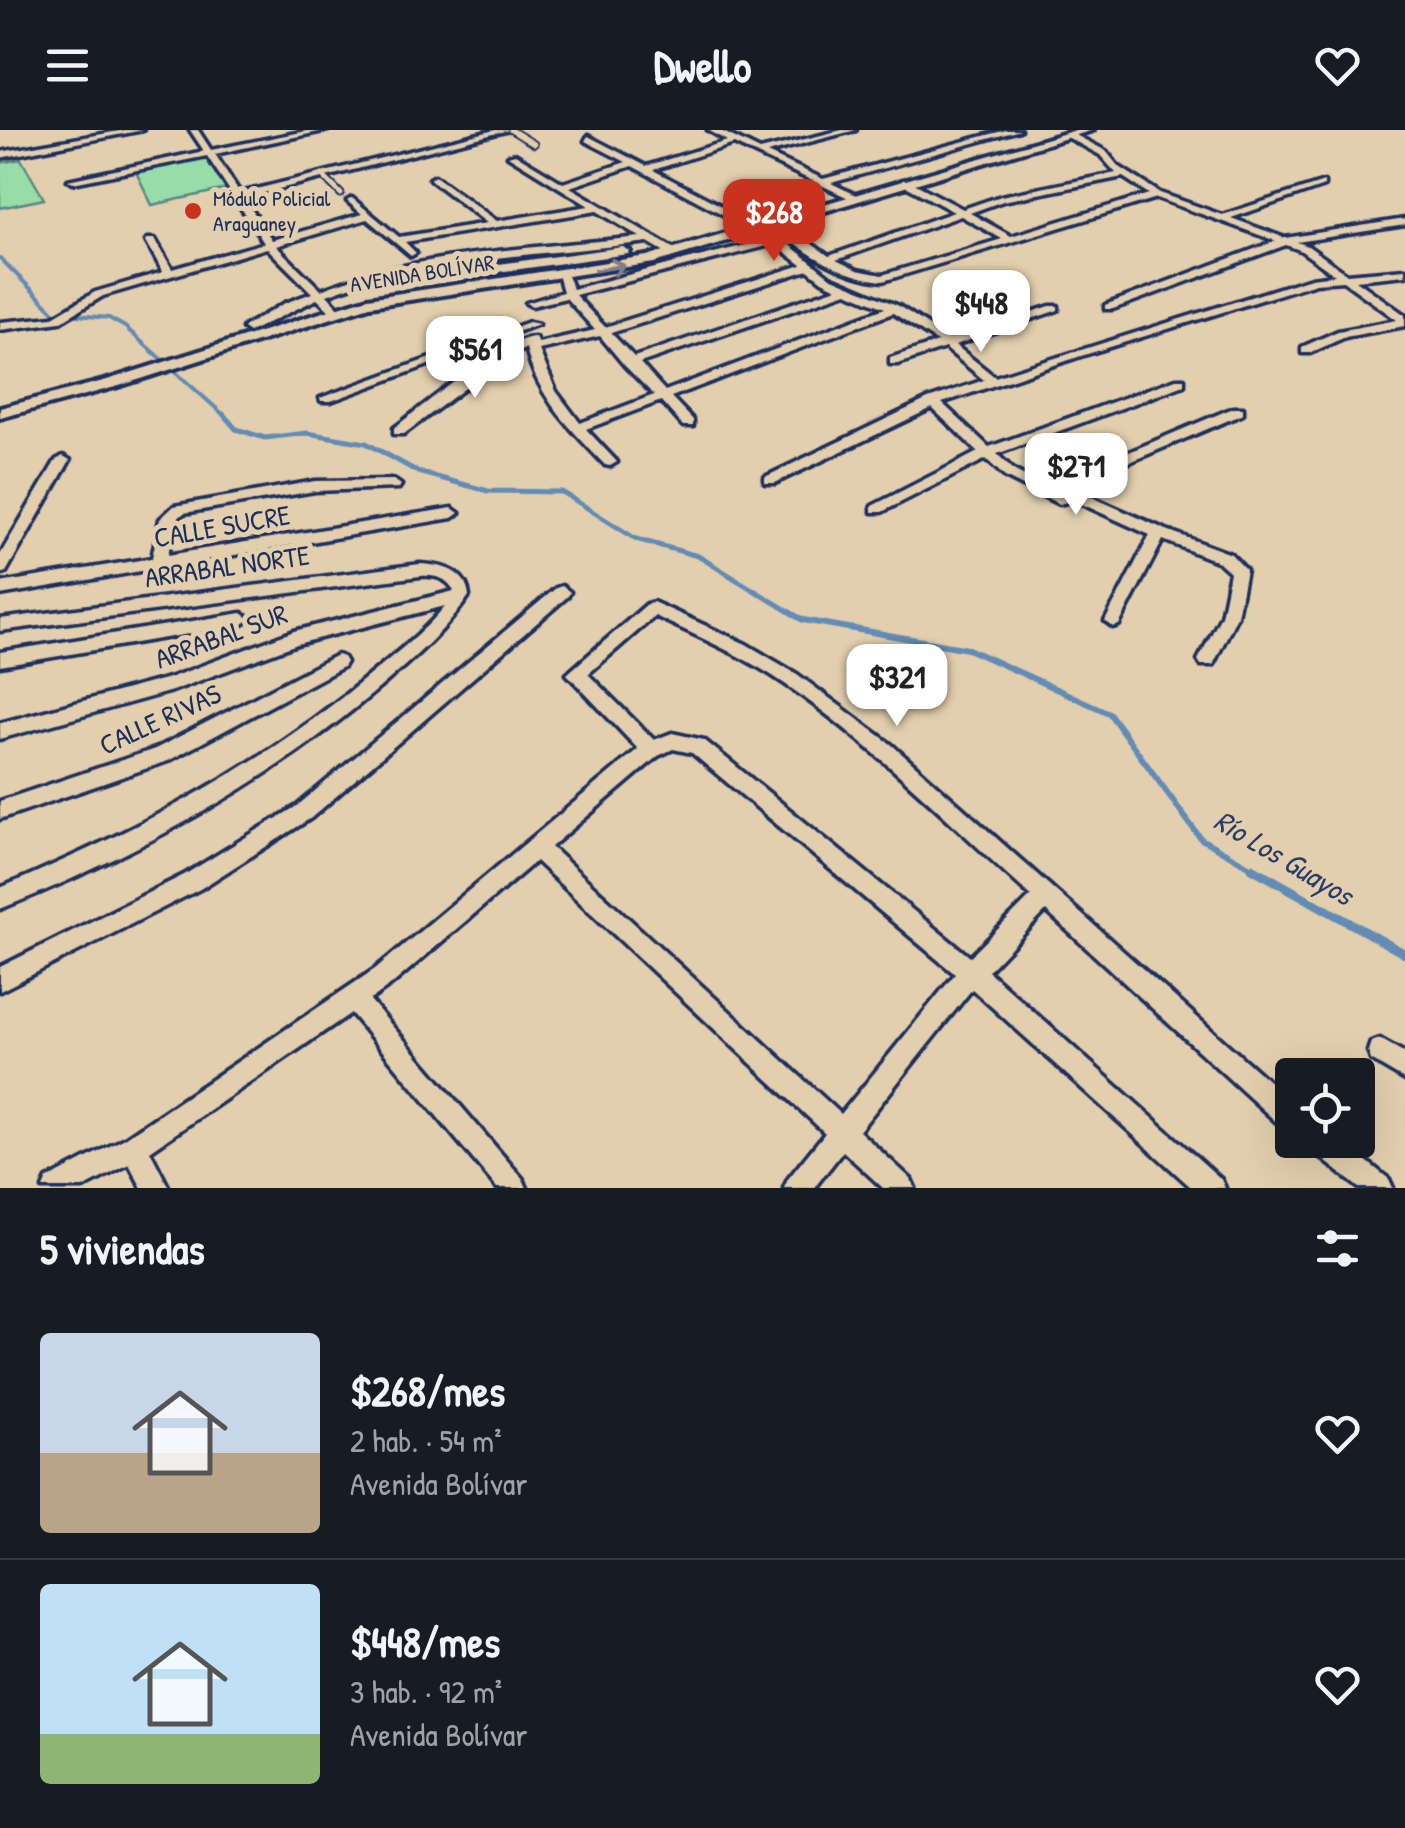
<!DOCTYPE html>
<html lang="es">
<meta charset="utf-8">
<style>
body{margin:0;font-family:"Patrick Hand",sans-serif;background:#242831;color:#f1f3f6;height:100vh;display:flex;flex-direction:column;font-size:38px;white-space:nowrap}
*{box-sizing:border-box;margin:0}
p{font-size:32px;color:#9ea1a6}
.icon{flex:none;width:55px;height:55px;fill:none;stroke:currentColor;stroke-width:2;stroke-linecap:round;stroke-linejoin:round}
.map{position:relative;height:1058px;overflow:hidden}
.sheet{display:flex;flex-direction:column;background:#171b24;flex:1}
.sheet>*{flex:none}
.fabs{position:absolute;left:1275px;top:928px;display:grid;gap:20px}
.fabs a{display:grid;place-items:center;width:100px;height:100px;border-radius:10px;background:#171b24;box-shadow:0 10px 40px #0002;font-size:50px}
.price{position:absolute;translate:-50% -85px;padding:0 22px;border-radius:20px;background:#fff;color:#222;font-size:32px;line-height:65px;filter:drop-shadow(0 2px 5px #0008)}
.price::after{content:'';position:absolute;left:50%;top:60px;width:30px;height:22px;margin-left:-15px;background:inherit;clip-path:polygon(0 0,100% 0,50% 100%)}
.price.active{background:#c8321e;color:#fff}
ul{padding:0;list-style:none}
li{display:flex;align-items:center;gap:30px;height:250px;padding:0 40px}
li+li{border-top:2px solid #363941}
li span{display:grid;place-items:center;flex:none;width:280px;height:200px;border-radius:10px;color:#555}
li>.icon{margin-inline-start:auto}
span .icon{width:120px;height:120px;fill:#fffc;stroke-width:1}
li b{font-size:42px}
h2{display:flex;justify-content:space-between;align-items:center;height:120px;padding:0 40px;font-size:42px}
header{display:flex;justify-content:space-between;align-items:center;height:130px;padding:0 40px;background:#171b24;font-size:45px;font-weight:700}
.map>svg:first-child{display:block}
.green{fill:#98dda9;stroke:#5a8684;stroke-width:2.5}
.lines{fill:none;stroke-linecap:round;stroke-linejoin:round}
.stream-far3{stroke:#628bb6;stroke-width:4}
.stream-far2{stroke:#628bb6;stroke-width:5}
.stream-far1{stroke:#628bb6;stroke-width:6}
.stream{stroke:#628bb6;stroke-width:9}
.service-casing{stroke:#1b2f5e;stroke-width:9}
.minor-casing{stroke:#1b2f5e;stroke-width:7}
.secondary-casing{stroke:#1b2f5e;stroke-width:8}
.service{stroke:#e3cfad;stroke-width:5}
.minor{fill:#e3cfad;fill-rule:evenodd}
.secondary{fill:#e3cfad;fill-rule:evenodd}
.oneway{stroke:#7f7f86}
.poi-dot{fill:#c8321e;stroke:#e3cfad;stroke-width:4}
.labels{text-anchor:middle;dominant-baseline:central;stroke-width:10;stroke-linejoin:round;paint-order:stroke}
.far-poi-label{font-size:22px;fill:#1b2f5e;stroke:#e3cfad;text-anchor:start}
.far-street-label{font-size:22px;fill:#1b2f5e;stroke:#e3cfad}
.street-label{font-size:28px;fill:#1b2f5e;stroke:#e3cfad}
.water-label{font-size:30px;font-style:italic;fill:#273e6d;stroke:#e3cfad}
</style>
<header><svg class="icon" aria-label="menu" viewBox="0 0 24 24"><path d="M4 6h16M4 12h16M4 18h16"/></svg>Dwello<svg class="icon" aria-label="heart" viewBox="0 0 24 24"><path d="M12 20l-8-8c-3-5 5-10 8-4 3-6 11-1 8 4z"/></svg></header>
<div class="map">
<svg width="1405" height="1058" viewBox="0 0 1405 1058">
<rect width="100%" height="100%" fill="#e3cfad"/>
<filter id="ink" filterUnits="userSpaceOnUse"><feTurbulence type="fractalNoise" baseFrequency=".01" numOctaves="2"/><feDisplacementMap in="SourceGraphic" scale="20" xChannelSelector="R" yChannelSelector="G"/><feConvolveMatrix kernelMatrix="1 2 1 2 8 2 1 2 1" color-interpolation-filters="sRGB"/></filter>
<g filter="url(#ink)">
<path class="green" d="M 208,23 L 231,58 L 152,75 L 134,38 Z
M 21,29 L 44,69 L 0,78 L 0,33 Z"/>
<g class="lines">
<path class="stream-far3" d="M 0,128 L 55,183 L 109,188 L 125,197 L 226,287"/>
<path class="stream-far2" d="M 223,284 L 236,299 L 265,308 L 307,303 L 366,313 L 418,342 L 488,361 L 562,362 L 636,409 L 698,426 L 798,487"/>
<path class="stream-far1" d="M 794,485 L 803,490 L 968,519 L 1109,583 L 1201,709 L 1256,740"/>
<path class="stream" d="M 1252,738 L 1405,824"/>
<defs>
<path id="service" d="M 511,0 L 534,14
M 322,45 L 341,64"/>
<path id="minor" d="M 125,0 L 143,0 L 0,28 L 0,22 Z
M 190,0 L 198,0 L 211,20 L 311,0 L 328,0 L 215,24 L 240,63 L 495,0 L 509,0 L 244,68 L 272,110 L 362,84 L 347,71 L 352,68 L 399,107 L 487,93 L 432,51 L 430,49 L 435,46 L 497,91 L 589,76 L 508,26 L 515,24 L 563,53 L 626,32 L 585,11 L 588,6 L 646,36 L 727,11 L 708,0 L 719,0 L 760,20 L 842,0 L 856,0 L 767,23 L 823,49 L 1006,0 L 1020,0 L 831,53 L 858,66 L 858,70 L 855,71 L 734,14 L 653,40 L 777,105 L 830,147 L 899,176 L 949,209 L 1050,176 L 1058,176 L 1058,180 L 955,215 L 995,247 L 1311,148 L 1335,145 L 1300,120 L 1286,115 L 1113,179 L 1105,179 L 1105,175 L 1276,111 L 1157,68 L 883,151 C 839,147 799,119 766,90 L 775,88 L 829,126 L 954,82 L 902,54 L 902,50 L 908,50 L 963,79 L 1001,66 L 1116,43 L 1100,25 L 1067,7 L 1070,2 L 1106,21 L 1118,36 L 1160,63 L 1222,85 L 1324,52 L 1324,56 L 1231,88 L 1285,108 L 1405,89 L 1405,95 L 1297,112 L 1308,116 L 1347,144 L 1405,139 L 1405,145 L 1356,150 L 1405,185 L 1405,196 L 1345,207 L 1310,223 L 1302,223 L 1302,217 L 1338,201 L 1397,190 L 1343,151 L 1316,153 L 1081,226 L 942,273 L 989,317 L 1176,249 L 1184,249 L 1184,255 L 997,324 L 1015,341 L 1061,364 L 1088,342 L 1110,330 L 1233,278 L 1243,278 L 1243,284 L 1120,336 L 1098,349 L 1083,363 L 1164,399 L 1231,424 L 1246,440 L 1237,486 L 1213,535 L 1201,535 L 1198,530 L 1221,486 L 1230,442 L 1219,432 L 1163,410 L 1119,495 L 1113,497 L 1105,491 L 1150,405 L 1073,370 L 1060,374 L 1055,372 L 1005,347 L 986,329 L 882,382 L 872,382 L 872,376 L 978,322 L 932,278 L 775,353 L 765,353 L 765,347 L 928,269 L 984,250 L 945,218 L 898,234 L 890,234 L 890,228 L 938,212 L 893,183 L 671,267 L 693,290 L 693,296 L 683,296 L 661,271 L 586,299 L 617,332 L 610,336 L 605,335 C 572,300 536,266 526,218 L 496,235 L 404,304 L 394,304 L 394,298 C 421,278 506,207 535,207 L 538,213 L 595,200 L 566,168 L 532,176 L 526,173 L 563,162 L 558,144 L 566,144 L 573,159 L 769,109 L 632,36 L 570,57 L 678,121 L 678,125 L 670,125 L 648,112 C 542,126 428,126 327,165 L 340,179 L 340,183 L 332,183 L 317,169 L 249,202 L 243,198 L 245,196 L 285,173 L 312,163 L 267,118 L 103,166 L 60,192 L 0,200 L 0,192 L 53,187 L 95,162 L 163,142 L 146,111 L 147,109 L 155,109 L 172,139 L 264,113 L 207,26 L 73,53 L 68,50 L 204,21 ZM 1123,47 L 1149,64 L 1011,106 L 970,83 L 1003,71 ZM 597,81 L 640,107 C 534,118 421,122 321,160 L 276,116 L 367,89 L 411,126 L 416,123 L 405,112 ZM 961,86 L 1002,109 L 882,145 L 857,140 L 836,130 ZM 774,114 L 802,135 L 605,197 L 575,165 ZM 808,140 L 822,151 L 837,158 L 634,227 L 611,203 ZM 847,162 L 885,178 L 665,261 L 640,233 ZM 600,206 L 625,236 L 654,265 L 580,293 L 556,261 L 539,220 Z
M 529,192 L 539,194 L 331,271 L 321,271 L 320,268 Z
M 63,326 L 70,330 L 6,442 L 0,444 L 0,425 L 56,330 Z
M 394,350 L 401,355 L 399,358 L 315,361 L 184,383 L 175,391 L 168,425 L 452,378 L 459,383 L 452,388 L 0,465 L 0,453 L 152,428 L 160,389 L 174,376 L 315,351 Z
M 420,434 C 443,435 467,441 469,466 C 446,500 416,526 385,553 C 272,651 139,724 0,779 L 0,758 C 133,702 261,637 372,543 C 397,522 424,502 445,476 L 297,514 L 172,561 L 0,609 L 0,593 L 169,548 L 294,501 L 454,461 C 447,447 434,445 420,446 L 0,501 L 0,489 Z
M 562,456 L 570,462 L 568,466 L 311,688 L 200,759 L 0,861 L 0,837 L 184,745 L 297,676 L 556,458 Z
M 653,472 L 746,514 L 797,544 L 891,614 L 1292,972 L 1292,1002 L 1283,998 L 1046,781 L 988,841 L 1221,1049 L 1225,1058 L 1192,1058 L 972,859 L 859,1001 L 911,1049 L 915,1058 L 883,1058 L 843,1021 L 814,1058 L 784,1058 L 788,1049 L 825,1003 L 536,731 L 391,855 L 370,870 L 523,1049 L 527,1058 L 497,1058 L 351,883 L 150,1021 L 169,1058 L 142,1058 L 129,1034 L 83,1058 L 43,1058 L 47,1049 L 125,1008 L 375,839 L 638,619 L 567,544 L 647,474 ZM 655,486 C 699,507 744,526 785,554 C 874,615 951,694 1031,766 L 970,827 L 704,610 L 672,603 L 654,610 L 588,544 ZM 673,619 L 692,623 L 955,844 L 841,984 L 551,717 L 658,626 Z
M 242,483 L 250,489 L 242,495 L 0,536 L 0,522 Z
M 337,525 L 343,527 L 346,532 L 343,537 L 168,631 L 0,689 L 0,671 L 155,619 Z
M 1380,909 L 1405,923 L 1405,950 L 1371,930 L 1368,921 L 1371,912 Z
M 1306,1010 L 1340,1010 L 1389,1049 L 1393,1058 L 1359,1058 L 1310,1019 Z"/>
<path id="secondary" d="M 1076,0 L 1093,0 L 654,133 L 370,176 L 119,256 L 0,288 L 0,278 L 107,250 L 368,168 L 647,126 Z
M 623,117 L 630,121 L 628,124 L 491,143 L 484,139 L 491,135 Z"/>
</defs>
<use href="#service" class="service-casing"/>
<use href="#minor" class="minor-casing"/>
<use href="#secondary" class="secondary-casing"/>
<use href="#service" class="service"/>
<use href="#minor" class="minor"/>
<use href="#secondary" class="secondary"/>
</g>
<defs><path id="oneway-shaft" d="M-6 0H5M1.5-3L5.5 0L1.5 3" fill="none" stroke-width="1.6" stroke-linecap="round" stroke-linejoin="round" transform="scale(2.5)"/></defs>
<use class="oneway" href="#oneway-shaft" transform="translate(610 138) rotate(-10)"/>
</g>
<circle class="poi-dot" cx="193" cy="81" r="10"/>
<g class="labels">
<g class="far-poi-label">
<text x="213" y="68">Módulo Policial<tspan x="213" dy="25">Araguaney</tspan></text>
</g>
<g class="far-street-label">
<text transform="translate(422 143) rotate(-9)">AVENIDA BOLÍVAR</text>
</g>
<g class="street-label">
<text transform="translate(222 396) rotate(-10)">CALLE SUCRE</text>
<text transform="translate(227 436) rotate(-8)">ARRABAL NORTE</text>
<text transform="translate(221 506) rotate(-20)">ARRABAL SUR</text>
<text transform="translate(160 589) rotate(-25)">CALLE RIVAS</text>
</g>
<g class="water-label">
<text transform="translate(1284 727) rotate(31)">Río Los Guayos</text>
</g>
</g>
</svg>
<div class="fabs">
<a><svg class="icon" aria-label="locate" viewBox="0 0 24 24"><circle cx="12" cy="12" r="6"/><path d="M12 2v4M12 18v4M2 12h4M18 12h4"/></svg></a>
</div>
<b class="price active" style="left:774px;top:134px">$268</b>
<b class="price" style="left:981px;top:225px">$448</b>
<b class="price" style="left:475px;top:271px">$561</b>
<b class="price" style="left:1076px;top:388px">$271</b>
<b class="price" style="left:897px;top:599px">$321</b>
</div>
<section class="sheet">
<h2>5 viviendas<svg class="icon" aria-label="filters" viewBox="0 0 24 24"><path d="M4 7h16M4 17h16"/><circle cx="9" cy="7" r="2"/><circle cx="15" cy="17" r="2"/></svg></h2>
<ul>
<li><span style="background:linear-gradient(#c9d6e8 60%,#b9a48a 0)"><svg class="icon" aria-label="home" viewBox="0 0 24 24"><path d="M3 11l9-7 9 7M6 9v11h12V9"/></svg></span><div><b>$268/mes</b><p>2 hab. · 54 m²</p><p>Avenida Bolívar</p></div><svg class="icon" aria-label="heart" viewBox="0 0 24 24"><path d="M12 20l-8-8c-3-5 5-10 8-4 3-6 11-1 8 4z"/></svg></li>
<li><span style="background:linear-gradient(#bfe0f5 75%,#8fb573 0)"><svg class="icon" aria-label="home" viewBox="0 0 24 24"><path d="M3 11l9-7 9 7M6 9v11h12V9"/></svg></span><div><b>$448/mes</b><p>3 hab. · 92 m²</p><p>Avenida Bolívar</p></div><svg class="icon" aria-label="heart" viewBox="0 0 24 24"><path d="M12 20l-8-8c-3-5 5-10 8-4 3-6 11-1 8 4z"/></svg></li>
</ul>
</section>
